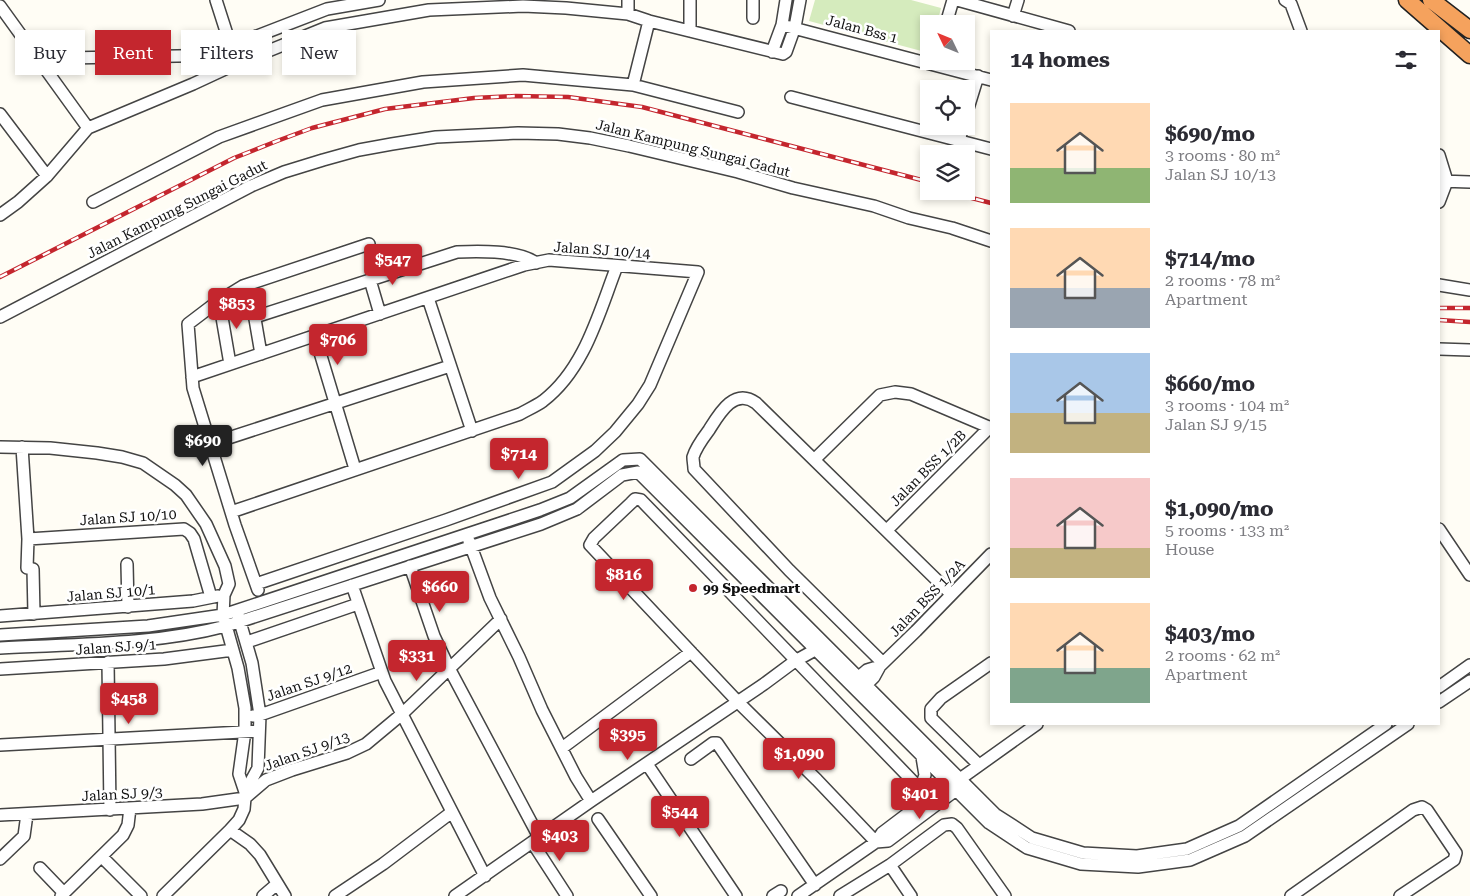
<!DOCTYPE html>
<meta charset="utf-8">
<style>
body{margin:0;font-family:"Roboto Serif",serif;background:#f2f2f3;color:#2b2b33;height:100vh;display:flex;flex-direction:column;font-size:19px;white-space:nowrap}
*{box-sizing:border-box;margin:0}
p{font-size:16px;color:#7c7c81}
.icon{flex:none;width:28px;height:28px;fill:none;stroke:currentColor;stroke-width:2;stroke-linecap:round;stroke-linejoin:round}
.map{position:relative;flex:1;overflow:hidden}
.details{position:absolute;left:990px;top:30px;width:450px;height:695px;display:flex;flex-direction:column;background:#fff;border-radius:0px;box-shadow:0 2px 8px #0003}
.details>*{flex:none}
.hud{position:absolute;left:15px;top:30px;width:475px;height:45px;display:flex;gap:10px}
.needle{width:32px;rotate:313deg}
.controls{position:absolute;left:920px;top:15px;display:grid;gap:10px}
.controls a{display:grid;place-items:center;width:55px;height:55px;border-radius:0px;background:#fff;box-shadow:0 2px 8px #0003;font-size:25px}
.price{position:absolute;translate:-50% -42px;padding:0 11px;border-radius:5px;background:#c4262e;color:#fff;font-size:16px;line-height:32px;filter:drop-shadow(0 1px 2px #0008)}
.price::after{content:'';position:absolute;left:50%;top:30px;width:15px;height:11px;margin-left:-8px;background:inherit;clip-path:polygon(0 0,100% 0,50% 100%)}
.price.selected{background:#222;color:#fff}
ul{padding:0;list-style:none}
li{display:flex;align-items:center;gap:15px;height:125px;padding:0 20px}
li span{display:grid;place-items:center;flex:none;width:140px;height:100px;border-radius:0px;color:#555}
li>.icon{margin-inline-start:auto}
span .icon{width:60px;height:60px;fill:#fffc;stroke-width:1}
li b{font-size:21px}
h2{display:flex;justify-content:space-between;align-items:center;height:60px;padding:0 20px;font-size:21px}
.chip{padding:0 18px;border-radius:0px;background:#fff;box-shadow:0 2px 8px #0003;font-size:18px;line-height:45px}
.chip.selected{background:#c4262e;color:#fff}
.map>svg:first-child{display:block}
.grass{fill:#d5ebbd}
.lines{fill:none;stroke-linecap:round;stroke-linejoin:round}
.minor-casing{stroke:#444;stroke-width:14}
.highway-casing{stroke:#222;stroke-width:19}
.minor{stroke:#fff;stroke-width:11}
.highway{stroke:#f5a25d;stroke-width:16}
.rail-casing{stroke:#c4262e;stroke-width:4.5}
.rail{stroke:#fff;stroke-width:2.5;stroke-dasharray:8;stroke-linecap:butt}
.poi-dot{fill:#c4262e;stroke:#fff;stroke-width:2}
.labels{text-anchor:middle;dominant-baseline:central;stroke-width:5;stroke-linejoin:round;paint-order:stroke}
.street-label{font-size:14px;fill:#111;stroke:#fff}
.poi-label{font-size:14px;font-weight:bold;fill:#111;stroke:#fff;text-anchor:start}
</style>
<div class="map">
<svg width="1470" height="896" viewBox="0 0 1470 896">
<rect width="100%" height="100%" fill="#fffdf5"/>
<path class="grass" d="M 815,0 L 911,0 L 941,8 L 937,24 L 929,24 L 929,53 L 809,21 Z"/>
<g class="lines">
<defs>
<path id="minor" d="M 216,0 L 233,53
M 628,0 L 628,14
M 753,0 L 753,18
M 957,0 L 1069,31
M 1285,0 L 1291,4 L 1301,31
M 0,6 L 88,128
M 1013,16 L 1018,0
M 946,24 L 953,0
M 782,25 L 991,80
M 690,31 L 690,0
M 231,46 L 327,9 L 379,0
M 772,52 L 782,25 L 786,0
M 65,58 L 233,55
M 633,85 L 649,21
M 791,97 L 991,149
M 0,114 L 47,176
M 966,115 L 978,76
M 959,141 L 963,126
M 1439,155 L 1447,181 L 1439,202
M 1440,181 L 1470,182
M 93,202 L 219,137 L 322,100 L 423,82 L 523,75 L 633,85 L 738,112
M 0,215 L 18,202 L 47,176 L 88,128 L 193,84 L 236,64 L 325,28 L 429,10 L 523,6 L 566,8 L 628,14 L 649,21 L 783,54 L 786,52 L 795,27 L 800,0
M 370,280 L 380,314
M 249,284 L 261,354
M 1439,285 L 1470,290
M 428,298 L 472,431
M 219,300 L 230,364
M 0,317 L 251,186 L 284,172 L 323,160 L 359,150 L 392,144 L 436,137 L 518,133 L 558,134 L 590,138 L 629,146 L 738,172 L 793,188 L 874,206 L 909,218 L 952,228 L 991,241
M 255,317 L 457,252 C 479,251 518,250 536,263
M 315,336 L 355,469
M 1439,349 L 1470,350
M 192,377 L 524,265 L 549,260 L 698,272 L 650,385 L 638,404 L 615,432 L 595,451 L 552,482 L 446,520 L 256,584
M 210,444 L 450,366
M 0,447 L 50,448 L 97,453 L 122,457 L 143,463 L 175,485 L 186,495 L 206,524 L 225,566 L 229,584 L 224,595 L 223,615 L 238,668 L 245,708 L 245,731 L 239,774 L 245,792 L 245,798 L 244,809 L 239,820 L 230,830 L 163,896
M 22,447 L 28,539 L 27,568
M 815,459 L 880,395 L 895,392 L 911,394 L 991,428
M 231,512 L 520,414 C 527,410 536,406 543,401 C 585,369 599,312 617,266
M 1439,529 L 1470,575
M 887,530 L 990,427
M 28,539 L 184,529 L 190,533 L 194,539 L 211,597
M 469,541 L 490,598 L 519,657 L 542,710 L 576,777 L 591,801
M 127,564 L 128,607
M 410,566 L 434,636 L 449,668 L 539,837
M 33,569 L 34,614
M 352,585 L 385,681 L 485,876
M 258,590 L 235,525 L 193,388 L 188,324 L 217,302 L 243,286 L 369,244
M 238,615 L 252,663 L 260,715 L 258,768 L 245,792
M 0,616 L 193,601 L 218,596
M 0,635 L 148,626 L 223,615 L 540,510 L 570,498 L 623,460 L 640,459 L 995,814 L 1032,838 L 1083,853 L 1137,856 L 1187,849 L 1239,826 L 1386,724
M 247,642 L 358,604
M 0,648 C 74,644 154,645 226,626 L 541,524 L 577,509 L 622,475 L 638,472 L 989,823 L 1027,848 L 1081,864 L 1138,867 L 1190,860 L 1245,836 L 1408,724
M 108,662 L 110,810
M 883,663 L 789,570 L 694,469 C 694,465 693,461 693,457 C 696,447 703,438 709,430 C 719,414 734,387 756,403 L 951,594
M 880,666 L 916,631 L 991,554
M 0,669 L 164,659 L 233,650
M 854,681 L 867,670 L 880,666 L 874,677 L 861,690
M 1439,687 L 1470,665
M 1439,702 L 1470,681
M 253,716 L 260,715 L 382,672
M 0,745 L 259,731
M 562,748 L 691,652
M 691,759 L 713,743 L 717,743 L 815,885
M 647,764 L 736,896
M 979,765 L 931,718 L 931,709 L 941,698 L 991,663
M 920,789 L 925,775 L 922,757
M 0,815 L 202,804 L 245,798 L 266,780 L 292,770 L 347,753 L 366,744 L 402,714 L 501,619
M 598,819 L 651,896
M 230,830 L 250,844 L 260,855 L 285,896
M 532,842 L 567,896
M 876,842 L 817,780 L 738,702 L 590,545 L 594,538 L 631,503 L 635,499 L 641,500 L 928,797
M 876,842 L 888,841 L 956,790 L 958,784
M 102,857 L 141,896
M 0,859 L 24,836 L 27,814
M 890,865 L 911,896
M 40,868 L 64,893
M 61,896 L 123,835 L 128,825 L 130,808
M 263,896 L 277,884
M 335,896 L 383,864 L 452,812
M 455,896 L 591,801 L 764,684 L 795,661 L 815,650
M 773,896 L 781,891
M 798,896 L 876,842 L 882,833 L 948,783 L 960,779 L 1037,724
M 840,896 L 890,865 L 944,825 L 952,824 L 957,828 L 1005,896
M 1291,896 L 1413,810 L 1422,807 L 1427,810 L 1456,853 L 1454,860 L 1400,896"/>
<path id="highway" d="M 1407,0 L 1470,55
M 1431,0 L 1470,30"/>
</defs>
<use href="#minor" class="minor-casing"/>
<use href="#highway" class="highway-casing"/>
<use href="#minor" class="minor"/>
<use href="#highway" class="highway"/>
<defs>
<path id="rail" d="M 945,191 L 991,203
M 0,277 L 234,158 L 277,141 L 312,128 L 385,109 L 474,98 L 516,96 L 568,97 L 642,107 L 929,182
M 1439,308 L 1470,308
M 1439,320 L 1470,322"/>
</defs>
<use href="#rail" class="rail-casing"/>
<use href="#rail" class="rail"/>
</g>
<circle class="poi-dot" cx="693" cy="588" r="5"/>
<g class="labels">
<g class="street-label">
<text transform="translate(862 29) rotate(15)">Jalan Bss 1</text>
<text transform="translate(693 148) rotate(14)">Jalan Kampung Sungai Gadut</text>
<text transform="translate(177 209) rotate(-27)">Jalan Kampung Sungai Gadut</text>
<text transform="translate(602 250) rotate(4)">Jalan SJ 10/14</text>
<text transform="translate(928 468) rotate(-45)">Jalan BSS 1/2B</text>
<text transform="translate(128 517) rotate(-4)">Jalan SJ 10/10</text>
<text transform="translate(111 593) rotate(-5)">Jalan SJ 10/1</text>
<text transform="translate(927 598) rotate(-46)">Jalan BSS 1/2A</text>
<text transform="translate(116 647) rotate(-4)">Jalan SJ 9/1</text>
<text transform="translate(309 682) rotate(-19)">Jalan SJ 9/12</text>
<text transform="translate(307 751) rotate(-20)">Jalan SJ 9/13</text>
<text transform="translate(122 794) rotate(-3)">Jalan SJ 9/3</text>
</g>
<g class="poi-label">
<text x="703" y="588">99 Speedmart</text>
</g>
</g>
</svg>
<div class="controls">
<a><svg class="needle" viewBox="-14 -14 28 28"><path d="M0-13l5 13h-10z" fill="#e53935"/><path d="M0 13l5-13h-10z" fill="#7c7c81"/></svg></a>
<a><svg class="icon" aria-label="locate" viewBox="0 0 24 24"><circle cx="12" cy="12" r="6"/><path d="M12 2v4M12 18v4M2 12h4M18 12h4"/></svg></a>
<a><svg class="icon" aria-label="layers" viewBox="0 0 24 24"><path d="M12 4l9 5-9 5-9-5zM3 14l9 5 9-5"/></svg></a>
</div>
<b class="price" style="left:393px;top:286px">$547</b>
<b class="price" style="left:237px;top:330px">$853</b>
<b class="price" style="left:338px;top:366px">$706</b>
<b class="price selected" style="left:203px;top:467px">$690</b>
<b class="price" style="left:519px;top:480px">$714</b>
<b class="price" style="left:624px;top:601px">$816</b>
<b class="price" style="left:440px;top:613px">$660</b>
<b class="price" style="left:417px;top:682px">$331</b>
<b class="price" style="left:129px;top:725px">$458</b>
<b class="price" style="left:628px;top:761px">$395</b>
<b class="price" style="left:799px;top:780px">$1,090</b>
<b class="price" style="left:920px;top:820px">$401</b>
<b class="price" style="left:680px;top:838px">$544</b>
<b class="price" style="left:560px;top:862px">$403</b>
<div class="hud">
<a class="chip">Buy</a>
<a class="chip selected">Rent</a>
<a class="chip">Filters</a>
<a class="chip">New</a>
</div>
<section class="details">
<h2>14 homes<svg class="icon" aria-label="filters" viewBox="0 0 24 24"><path d="M4 7h16M4 17h16"/><circle cx="9" cy="7" r="2"/><circle cx="15" cy="17" r="2"/></svg></h2>
<ul>
<li><span style="background:linear-gradient(#ffd9b3 65%,#8fb573 0)"><svg class="icon" aria-label="home" viewBox="0 0 24 24"><path d="M3 11l9-7 9 7M6 9v11h12V9"/></svg></span><div><b>$690/mo</b><p>3 rooms · 80 m²</p><p>Jalan SJ 10/13</p></div></li>
<li><span style="background:linear-gradient(#ffd9b3 60%,#9aa5b1 0)"><svg class="icon" aria-label="home" viewBox="0 0 24 24"><path d="M3 11l9-7 9 7M6 9v11h12V9"/></svg></span><div><b>$714/mo</b><p>2 rooms · 78 m²</p><p>Apartment</p></div></li>
<li><span style="background:linear-gradient(#a9c7e8 60%,#c2b280 0)"><svg class="icon" aria-label="home" viewBox="0 0 24 24"><path d="M3 11l9-7 9 7M6 9v11h12V9"/></svg></span><div><b>$660/mo</b><p>3 rooms · 104 m²</p><p>Jalan SJ 9/15</p></div></li>
<li><span style="background:linear-gradient(#f6c9c9 70%,#c2b280 0)"><svg class="icon" aria-label="home" viewBox="0 0 24 24"><path d="M3 11l9-7 9 7M6 9v11h12V9"/></svg></span><div><b>$1,090/mo</b><p>5 rooms · 133 m²</p><p>House</p></div></li>
<li><span style="background:linear-gradient(#ffd9b3 65%,#7fa58c 0)"><svg class="icon" aria-label="home" viewBox="0 0 24 24"><path d="M3 11l9-7 9 7M6 9v11h12V9"/></svg></span><div><b>$403/mo</b><p>2 rooms · 62 m²</p><p>Apartment</p></div></li>
</ul>
</section>
</div>
